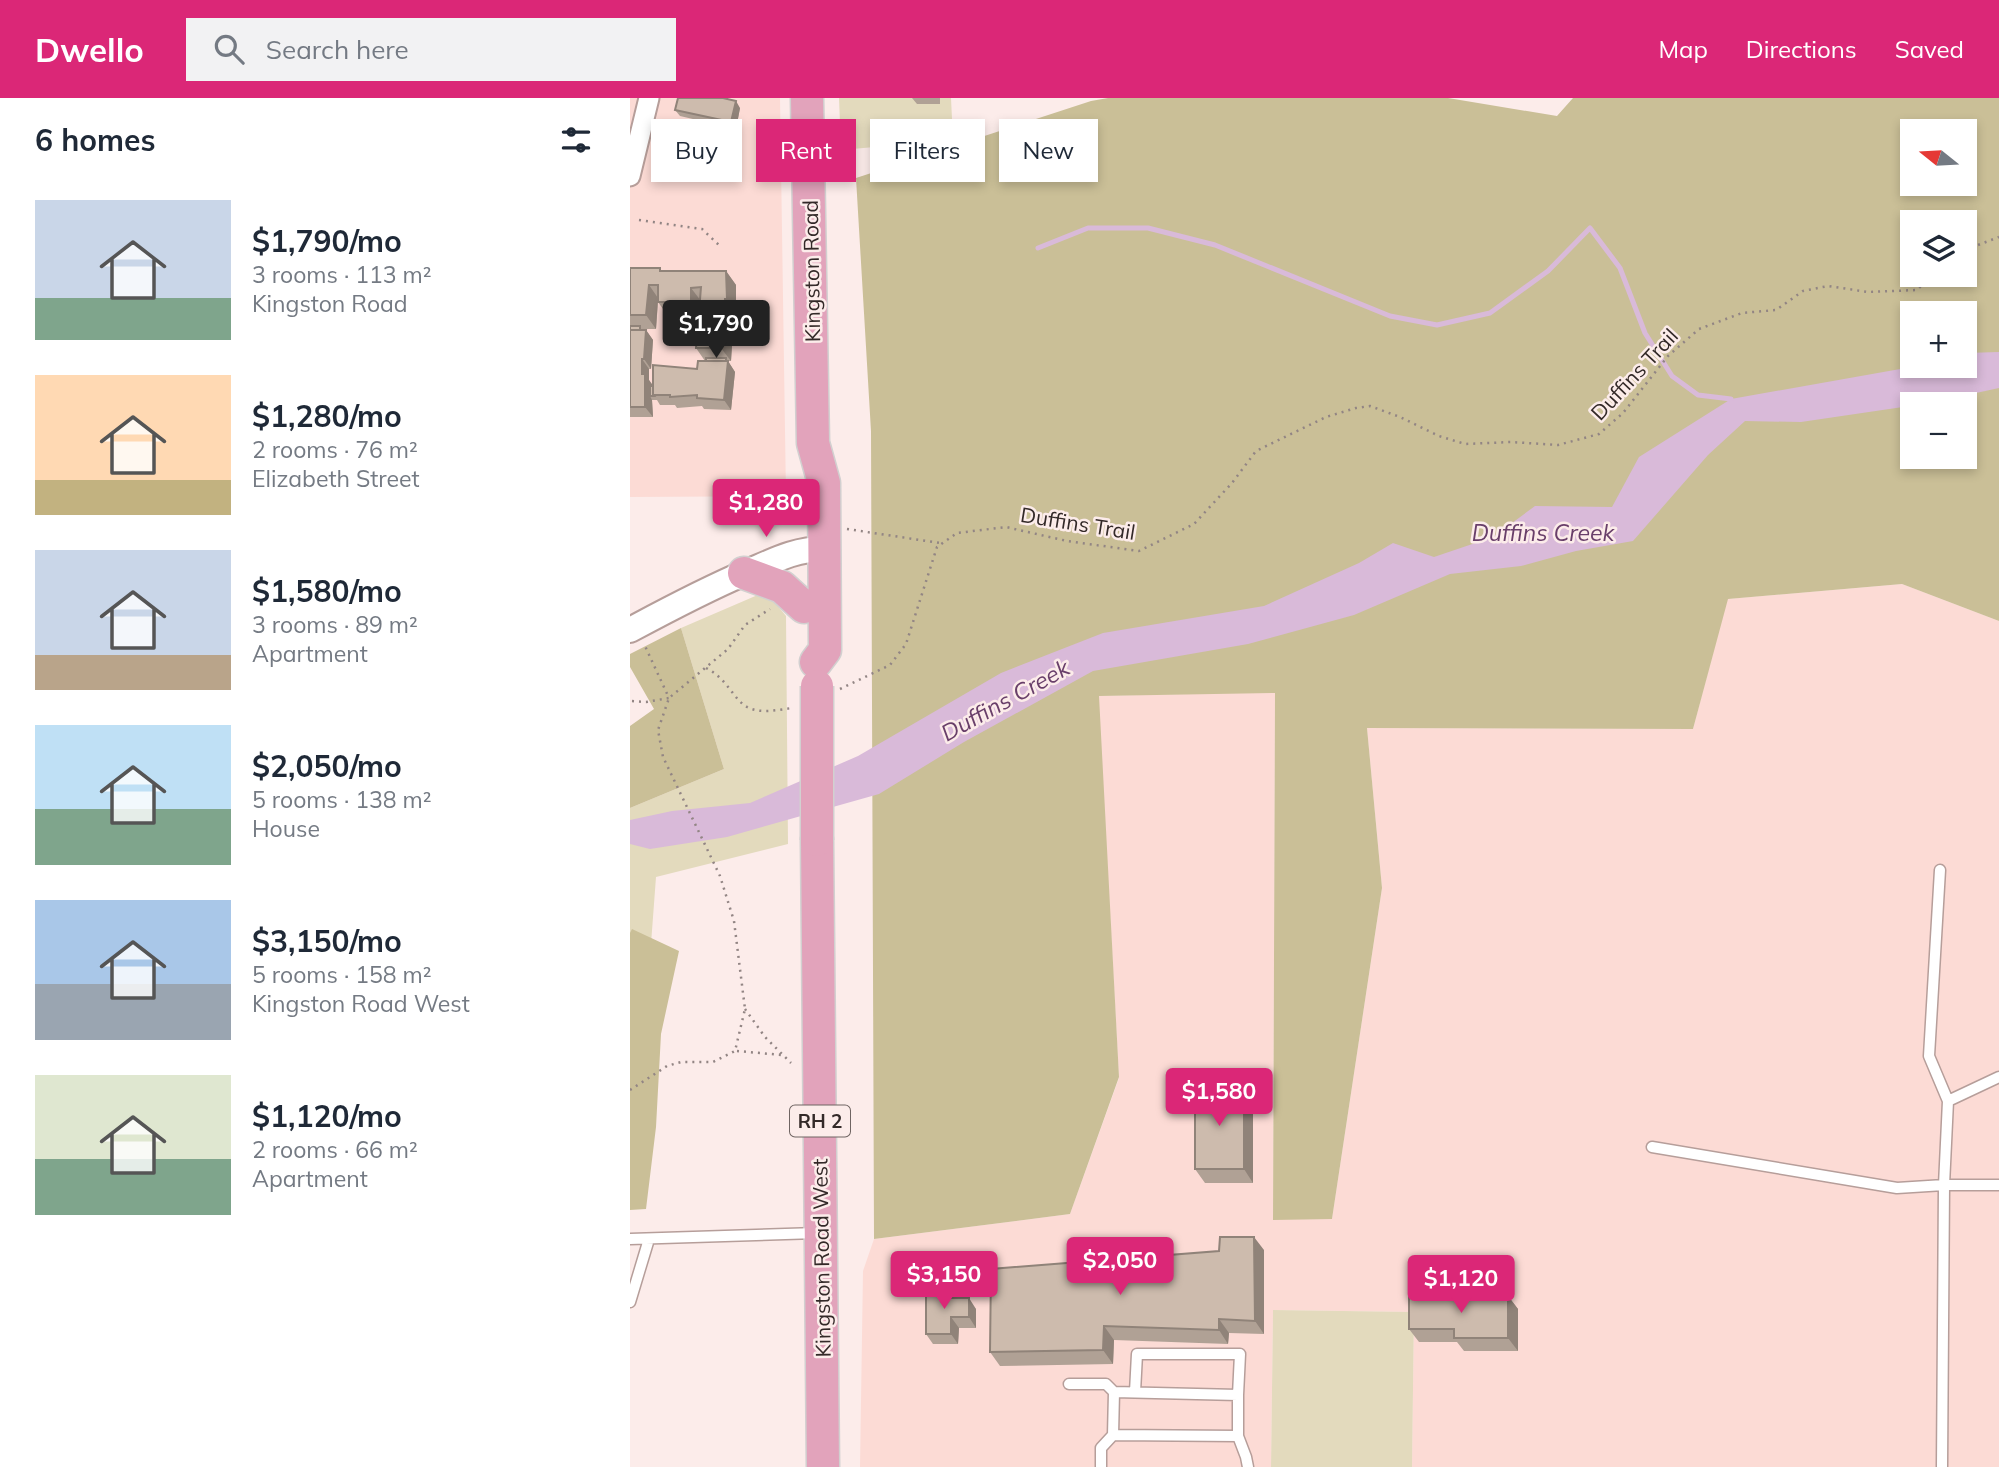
<!DOCTYPE html>
<meta charset="utf-8">
<style>
body{margin:0;font-family:Mulish,sans-serif;background:#f2f2f3;color:#1f2937;height:100vh;display:flex;flex-direction:column;font-size:26px;white-space:nowrap}
*{box-sizing:border-box;margin:0}
p{font-size:23px;color:#747a83}
.icon{flex:none;width:38px;height:38px;fill:none;stroke:currentColor;stroke-width:2;stroke-linecap:round;stroke-linejoin:round}
.map{position:relative;flex:1;overflow:hidden}
.drawer{display:flex;flex-direction:column;background:#fff;width:630px}
.drawer>*{flex:none}
.guide{position:absolute;left:21px;top:21px;width:665px;height:63px;display:flex;gap:14px}
.needle{width:46px;rotate:288deg}
.controls{position:absolute;left:1270px;top:21px;display:grid;gap:14px}
.controls a{display:grid;place-items:center;width:77px;height:77px;border-radius:0px;background:#fff;box-shadow:0 4px 10px #0003;font-size:35px}
.price{position:absolute;translate:-50% -60px;padding:0 16px;border-radius:7px;background:#db2777;color:#fff;font-size:23px;line-height:46px;filter:drop-shadow(0 2px 4px #0008)}
.price::after{content:'';position:absolute;left:50%;top:42px;width:21px;height:16px;margin-left:-10px;background:inherit;clip-path:polygon(0 0,100% 0,50% 100%)}
.price.active{background:#222;color:#fff}
ul{padding:0;list-style:none}
li{display:flex;align-items:center;gap:21px;height:175px;padding:0 35px}
li span{display:grid;place-items:center;flex:none;width:196px;height:140px;border-radius:0px;color:#555}
li>.icon{margin-inline-start:auto}
span .icon{width:84px;height:84px;fill:#fffc;stroke-width:1}
li b{font-size:30px}
h2{display:flex;justify-content:space-between;align-items:center;height:84px;padding:0 35px;font-size:30px}
.pill{padding:0 24px;border-radius:0px;background:#fff;box-shadow:0 4px 10px #0003;font-size:24px;line-height:63px}
.pill.active{background:#db2777;color:#fff}
header{display:flex;align-items:center;gap:42px;box-sizing:border-box;height:98px;padding:0 35px;background:#db2777;color:#fff}
header strong{font-size:33px}
nav{display:flex;gap:38px;margin-inline-start:auto;font-size:24px}
.search{width:490px;height:63px;background:#f2f2f3;display:flex;align-items:center;gap:18px;box-sizing:border-box;padding:0 24px;border-radius:0px;color:#747a83;font-size:26px}
main{display:flex;flex:1;min-height:0}
.map>svg:first-child{display:block}
.built{fill:#fcdbd5}
.green{fill:#e3dabd}
.forest{fill:#cabf97;fill-rule:evenodd}
.water{fill:#d9bad9}
.lines{fill:none;stroke-linecap:round;stroke-linejoin:round}
.stream{stroke:#d9bad9;stroke-width:5}
.service-casing{stroke:#b69e9a;stroke-width:13}
.minor-casing{stroke:#b69e9a;stroke-width:23}
.tertiary-casing{stroke:#b69e9a;stroke-width:28}
.primary-casing{stroke:#d2d0d0;stroke-width:35}
.path{stroke:#928584;stroke-width:2.5;stroke-dasharray:2 5;stroke-linecap:butt}
.service{stroke:#fff;stroke-width:10}
.minor{stroke:#fff;stroke-width:19}
.tertiary{stroke:#fff;stroke-width:24}
.primary{stroke:#e2a3bb;stroke-width:32}
.primary-bridge-casing{stroke:#d2d0d0;stroke-width:35;stroke-linecap:butt}
.primary-bridge{stroke:#e2a3bb;stroke-width:32}
.wall{fill:#b0a195;fill-rule:evenodd}
.shaded-wall{fill:#908379}
.building{fill:#cdbbad;stroke:#908379;stroke-width:2}
.labels{text-anchor:middle;dominant-baseline:central;stroke-width:5;stroke-linejoin:round;paint-order:stroke}
.shield{fill:#fcecea;stroke:#6f6462;stroke-width:2}
.shield-label{font-size:19px;font-weight:bold;fill:#332928}
.street-label{font-size:21px;fill:#332928;stroke:#fcecea}
.water-label{font-size:23px;font-style:italic;fill:#693f6a;stroke:#fcecea}
</style>
<header>
<strong>Dwello</strong>
<div class="search"><svg class="icon" aria-label="search" viewBox="0 0 24 24"><circle cx="10" cy="10" r="6"/><path d="M15 15l6 6"/></svg>Search here</div>
<nav><a>Map</a><a>Directions</a><a>Saved</a></nav>
</header>
<main>
<section class="drawer">
<h2>6 homes<svg class="icon" aria-label="filters" viewBox="0 0 24 24"><path d="M4 7h16M4 17h16"/><circle cx="9" cy="7" r="2"/><circle cx="15" cy="17" r="2"/></svg></h2>
<ul>
<li><span style="background:linear-gradient(#c9d6e8 70%,#7fa58c 0)"><svg class="icon" aria-label="home" viewBox="0 0 24 24"><path d="M3 11l9-7 9 7M6 9v11h12V9"/></svg></span><div><b>$1,790/mo</b><p>3 rooms · 113 m²</p><p>Kingston Road</p></div></li>
<li><span style="background:linear-gradient(#ffd9b3 75%,#c2b280 0)"><svg class="icon" aria-label="home" viewBox="0 0 24 24"><path d="M3 11l9-7 9 7M6 9v11h12V9"/></svg></span><div><b>$1,280/mo</b><p>2 rooms · 76 m²</p><p>Elizabeth Street</p></div></li>
<li><span style="background:linear-gradient(#c9d6e8 75%,#b9a48a 0)"><svg class="icon" aria-label="home" viewBox="0 0 24 24"><path d="M3 11l9-7 9 7M6 9v11h12V9"/></svg></span><div><b>$1,580/mo</b><p>3 rooms · 89 m²</p><p>Apartment</p></div></li>
<li><span style="background:linear-gradient(#bfe0f5 60%,#7fa58c 0)"><svg class="icon" aria-label="home" viewBox="0 0 24 24"><path d="M3 11l9-7 9 7M6 9v11h12V9"/></svg></span><div><b>$2,050/mo</b><p>5 rooms · 138 m²</p><p>House</p></div></li>
<li><span style="background:linear-gradient(#a9c7e8 60%,#9aa5b1 0)"><svg class="icon" aria-label="home" viewBox="0 0 24 24"><path d="M3 11l9-7 9 7M6 9v11h12V9"/></svg></span><div><b>$3,150/mo</b><p>5 rooms · 158 m²</p><p>Kingston Road West</p></div></li>
<li><span style="background:linear-gradient(#dfe7d0 60%,#7fa58c 0)"><svg class="icon" aria-label="home" viewBox="0 0 24 24"><path d="M3 11l9-7 9 7M6 9v11h12V9"/></svg></span><div><b>$1,120/mo</b><p>2 rooms · 66 m²</p><p>Apartment</p></div></li>
</ul>
</section>
<div class="map">
<svg width="1369" height="1369" viewBox="0 0 1369 1369">
<rect width="100%" height="100%" fill="#fcecea"/>
<path class="built" d="M 0,0 L 150,0 L 156,398 L 0,399 Z
M 1272,486 L 1369,523 L 1369,1369 L 782,1369 L 784,1214 L 643,1212 L 641,1369 L 230,1369 L 233,1173 L 244,1141 L 440,1116 L 489,980 L 468,598 L 645,594 L 643,1121 L 702,1121 L 752,790 L 737,630 L 1063,631 L 1097,501 Z"/>
<path class="green" d="M 209,0 L 321,0 L 323,42 L 211,52 Z
M 130,496 L 142,501 L 156,518 L 158,746 L 26,779 L 18,886 L 0,895 L 0,710 L 94,671 L 51,530 Z
M 643,1212 L 784,1214 L 782,1369 L 641,1369 Z"/>
<path class="forest" d="M 478,0 L 818,0 L 927,18 L 943,0 L 1369,0 L 1369,523 L 1272,486 L 1098,501 L 1063,631 L 737,630 L 752,790 L 702,1121 L 643,1122 L 645,595 L 469,598 L 489,979 L 440,1116 L 244,1141 L 241,333 L 226,80 L 461,3 ZM 1283,33 L 1335,33 L 1335,86 L 1283,86 ZM 1283,124 L 1335,124 L 1335,177 L 1283,177 ZM 1283,215 L 1335,215 L 1335,268 L 1283,268 ZM 1283,306 L 1335,306 L 1335,359 L 1283,359 Z
M 51,530 L 94,671 L 0,710 L 0,628 L 24,611 L 0,569 L 0,556 Z
M 2,831 L 49,853 L 31,936 L 26,1029 L 16,1111 L 0,1112 L 0,835 Z"/>
<path class="water" d="M 1369,254 L 1369,290 L 1300,305 L 1171,324 L 1115,323 L 1078,357 L 1003,443 L 946,453 L 891,468 L 820,476 L 724,517 L 618,546 L 463,573 L 334,644 L 249,696 L 97,739 L 20,751 L 0,746 L 0,722 L 42,713 L 120,705 L 228,658 L 371,575 L 473,535 L 634,508 L 729,465 L 763,445 L 804,459 L 863,439 L 905,408 L 982,409 L 1009,359 L 1101,301 L 1287,268 L 1335,268 L 1335,255 Z"/>
<g class="lines">
<path class="stream" d="M 408,150 L 458,130 L 518,130 L 585,147 L 760,218 L 807,227 L 860,215 L 918,173 L 960,130 L 990,170 L 1015,235 L 1042,278 L 1068,297 L 1101,301"/>
<defs>
<path id="service" d="M 1310,772 L 1299,958 L 1318,1003
M 1369,979 L 1318,1003 L 1314,1087 L 1369,1087
M 1022,1049 L 1267,1090 L 1314,1087 L 1312,1369
M 0,1141 L 187,1135
M 0,1204 L 19,1141
M 439,1286 L 476,1286 L 484,1294
M 505,1294 L 507,1256 L 610,1256 L 608,1297
M 608,1338 L 616,1359 L 618,1369
M 471,1369 L 471,1350 L 483,1337 L 484,1294 L 608,1297 L 608,1338 L 483,1337"/>
<path id="minor" d="M 0,78 L 19,0"/>
<path id="tertiary" d="M 0,532 C 39,511 77,491 117,474 C 143,463 165,451 194,451"/>
<path id="primary" d="M 177,0 L 183,345 L 194,385 L 195,552 L 186,564
M 114,475 L 152,489 L 174,509
M 187,742 L 193,1369"/>
</defs>
<use href="#service" class="service-casing"/>
<use href="#minor" class="minor-casing"/>
<use href="#tertiary" class="tertiary-casing"/>
<use href="#primary" class="primary-casing"/>
<path class="path" d="M 9,122 L 72,131 L 91,149
M 1335,152 L 1369,139
M 217,431 L 310,445
M 76,570 C 98,581 102,600 117,609 C 130,616 147,612 162,610
M 210,591 L 260,567 L 276,546 L 307,449 L 327,435 L 376,429 L 437,443 L 509,453 L 564,426 L 602,385 L 626,353 L 696,319 L 726,310 L 740,308 L 770,319 L 809,338 L 835,346 L 881,344 L 928,347 L 969,336 L 993,315 L 1038,258 L 1069,231 L 1112,215 L 1146,212 L 1173,193 L 1198,188 L 1238,194 L 1287,192 L 1302,177
M 2,603 L 16,604 L 39,600 L 15,548
M 115,911 L 135,939 L 161,965
M 107,953 L 152,957
M 0,992 L 37,968 L 51,964 L 83,964 L 105,953 L 115,911 L 104,823 L 90,778 L 33,659 L 28,632 L 39,600 L 98,551 L 115,527 L 140,511"/>
<use href="#service" class="service"/>
<use href="#minor" class="minor"/>
<use href="#tertiary" class="tertiary"/>
<use href="#primary" class="primary"/>
<defs>
<path id="primary-bridge" d="M 187,588 L 187,742"/>
</defs>
<use href="#primary-bridge" class="primary-bridge-casing"/>
<use href="#primary-bridge" class="primary-bridge"/>
</g>
<path class="wall" d="M 282,0 L 310,0 L 310,6 L 287,6 Z
M 110,10 L 106,31 L 50,18 L 45,12 Z
M 0,170 L 32,173 L 96,173 L 106,187 L 106,215 L 104,215 L 101,263 L 98,263 L 105,274 L 101,312 L 74,311 L 72,308 L 47,310 L 45,307 L 30,307 L 27,302 L 22,302 L 23,319 L 0,319 ZM 28,204 L 38,218 L 68,218 L 66,250 L 75,263 L 67,271 L 22,288 L 19,282 L 19,271 L 21,271 L 23,242 L 16,232 L 12,231 L 26,231 Z
M 614,989 L 623,1003 L 623,1085 L 575,1085 L 565,1071 Z
M 634,1152 L 634,1236 L 599,1235 L 598,1246 L 484,1242 L 483,1266 L 370,1268 L 360,1254 Z
M 321,1193 L 326,1200 L 346,1211 L 346,1230 L 329,1230 L 328,1246 L 303,1246 L 296,1236 Z
M 878,1198 L 888,1211 L 888,1253 L 834,1253 L 827,1244 L 789,1244 L 779,1231 Z"/>
<path class="shaded-wall" d="M 106,3 L 110,10 L 106,31 L 101,24 Z
M 96,173 L 106,187 L 106,215 L 97,201 Z
M 19,187 L 28,200 L 26,231 L 16,217 Z
M 61,190 L 71,203 L 71,218 L 61,204 Z
M 95,201 L 104,215 L 101,263 L 91,250 Z
M 16,232 L 23,242 L 21,271 L 14,261 Z
M 96,260 L 105,274 L 101,312 L 94,302 Z
M 12,261 L 19,271 L 19,282 L 22,286 L 22,298 L 20,298 L 22,302 L 23,319 L 15,309 L 12,276 Z
M 614,989 L 623,1003 L 623,1085 L 614,1071 Z
M 624,1139 L 634,1152 L 634,1236 L 625,1223 Z
M 878,1198 L 888,1211 L 888,1253 L 878,1240 Z
M 339,1200 L 346,1211 L 346,1230 L 339,1219 Z
M 321,1219 L 329,1230 L 328,1246 L 321,1236 Z
M 589,1221 L 599,1235 L 598,1246 L 589,1232 Z
M 474,1228 L 484,1242 L 483,1266 L 473,1252 Z"/>
<path class="building" d="M 48,0 L 93,0 L 106,3 L 101,24 L 45,12 Z
M 0,170 L 30,170 L 30,173 L 96,173 L 97,201 L 95,201 L 91,250 L 66,250 L 71,189 L 61,190 L 61,204 L 28,204 L 28,187 L 19,187 L 16,217 L 0,217 Z
M 0,228 L 10,228 L 10,232 L 0,232 Z
M 0,232 L 16,232 L 14,261 L 12,261 L 12,276 L 15,276 L 15,309 L 0,309 Z
M 76,260 L 96,260 L 96,263 L 76,263 Z
M 68,263 L 98,263 L 94,302 L 67,300 L 67,297 L 40,299 L 40,297 L 23,297 L 23,267 L 67,271 Z
M 20,288 L 23,288 L 23,297 L 24,298 L 20,298 Z
M 565,989 L 614,989 L 614,1071 L 565,1071 Z
M 590,1139 L 624,1139 L 625,1223 L 589,1221 L 589,1232 L 474,1228 L 473,1252 L 360,1254 L 361,1171 L 589,1153 Z
M 296,1193 L 321,1193 L 321,1200 L 339,1200 L 339,1219 L 321,1219 L 321,1236 L 296,1236 Z
M 779,1197 L 878,1198 L 878,1240 L 824,1240 L 824,1231 L 779,1231 Z"/>
<g class="labels">
<rect class="shield" x="160" y="1007.5" width="60" height="31" rx="5"/>
<g class="shield-label">
<text x="190" y="1023">RH 2</text>
</g>
<g class="street-label">
<text transform="translate(181 173) rotate(-91)">Kingston Road</text>
<text transform="translate(1004 276) rotate(-47)">Duffins Trail</text>
<text transform="translate(448 425) rotate(9)">Duffins Trail</text>
<text transform="translate(191 1160) rotate(-91)">Kingston Road West</text>
</g>
<g class="water-label">
<text x="913" y="434">Duffins Creek</text>
<text transform="translate(375 602) rotate(-29)">Duffins Creek</text>
</g>
</g>
</svg>
<div class="controls">
<a><svg class="needle" viewBox="-14 -14 28 28"><path d="M0-13l5 13h-10z" fill="#e53935"/><path d="M0 13l5-13h-10z" fill="#747a83"/></svg></a>
<a><svg class="icon" aria-label="layers" viewBox="0 0 24 24"><path d="M12 4l9 5-9 5-9-5zM3 14l9 5 9-5"/></svg></a>
<a>+</a>
<a>−</a>
</div>
<b class="price active" style="left:86px;top:262px">$1,790</b>
<b class="price" style="left:136px;top:441px">$1,280</b>
<b class="price" style="left:589px;top:1030px">$1,580</b>
<b class="price" style="left:490px;top:1199px">$2,050</b>
<b class="price" style="left:314px;top:1213px">$3,150</b>
<b class="price" style="left:831px;top:1217px">$1,120</b>
<div class="guide">
<a class="pill">Buy</a>
<a class="pill active">Rent</a>
<a class="pill">Filters</a>
<a class="pill">New</a>
</div>
</div>
</main>
